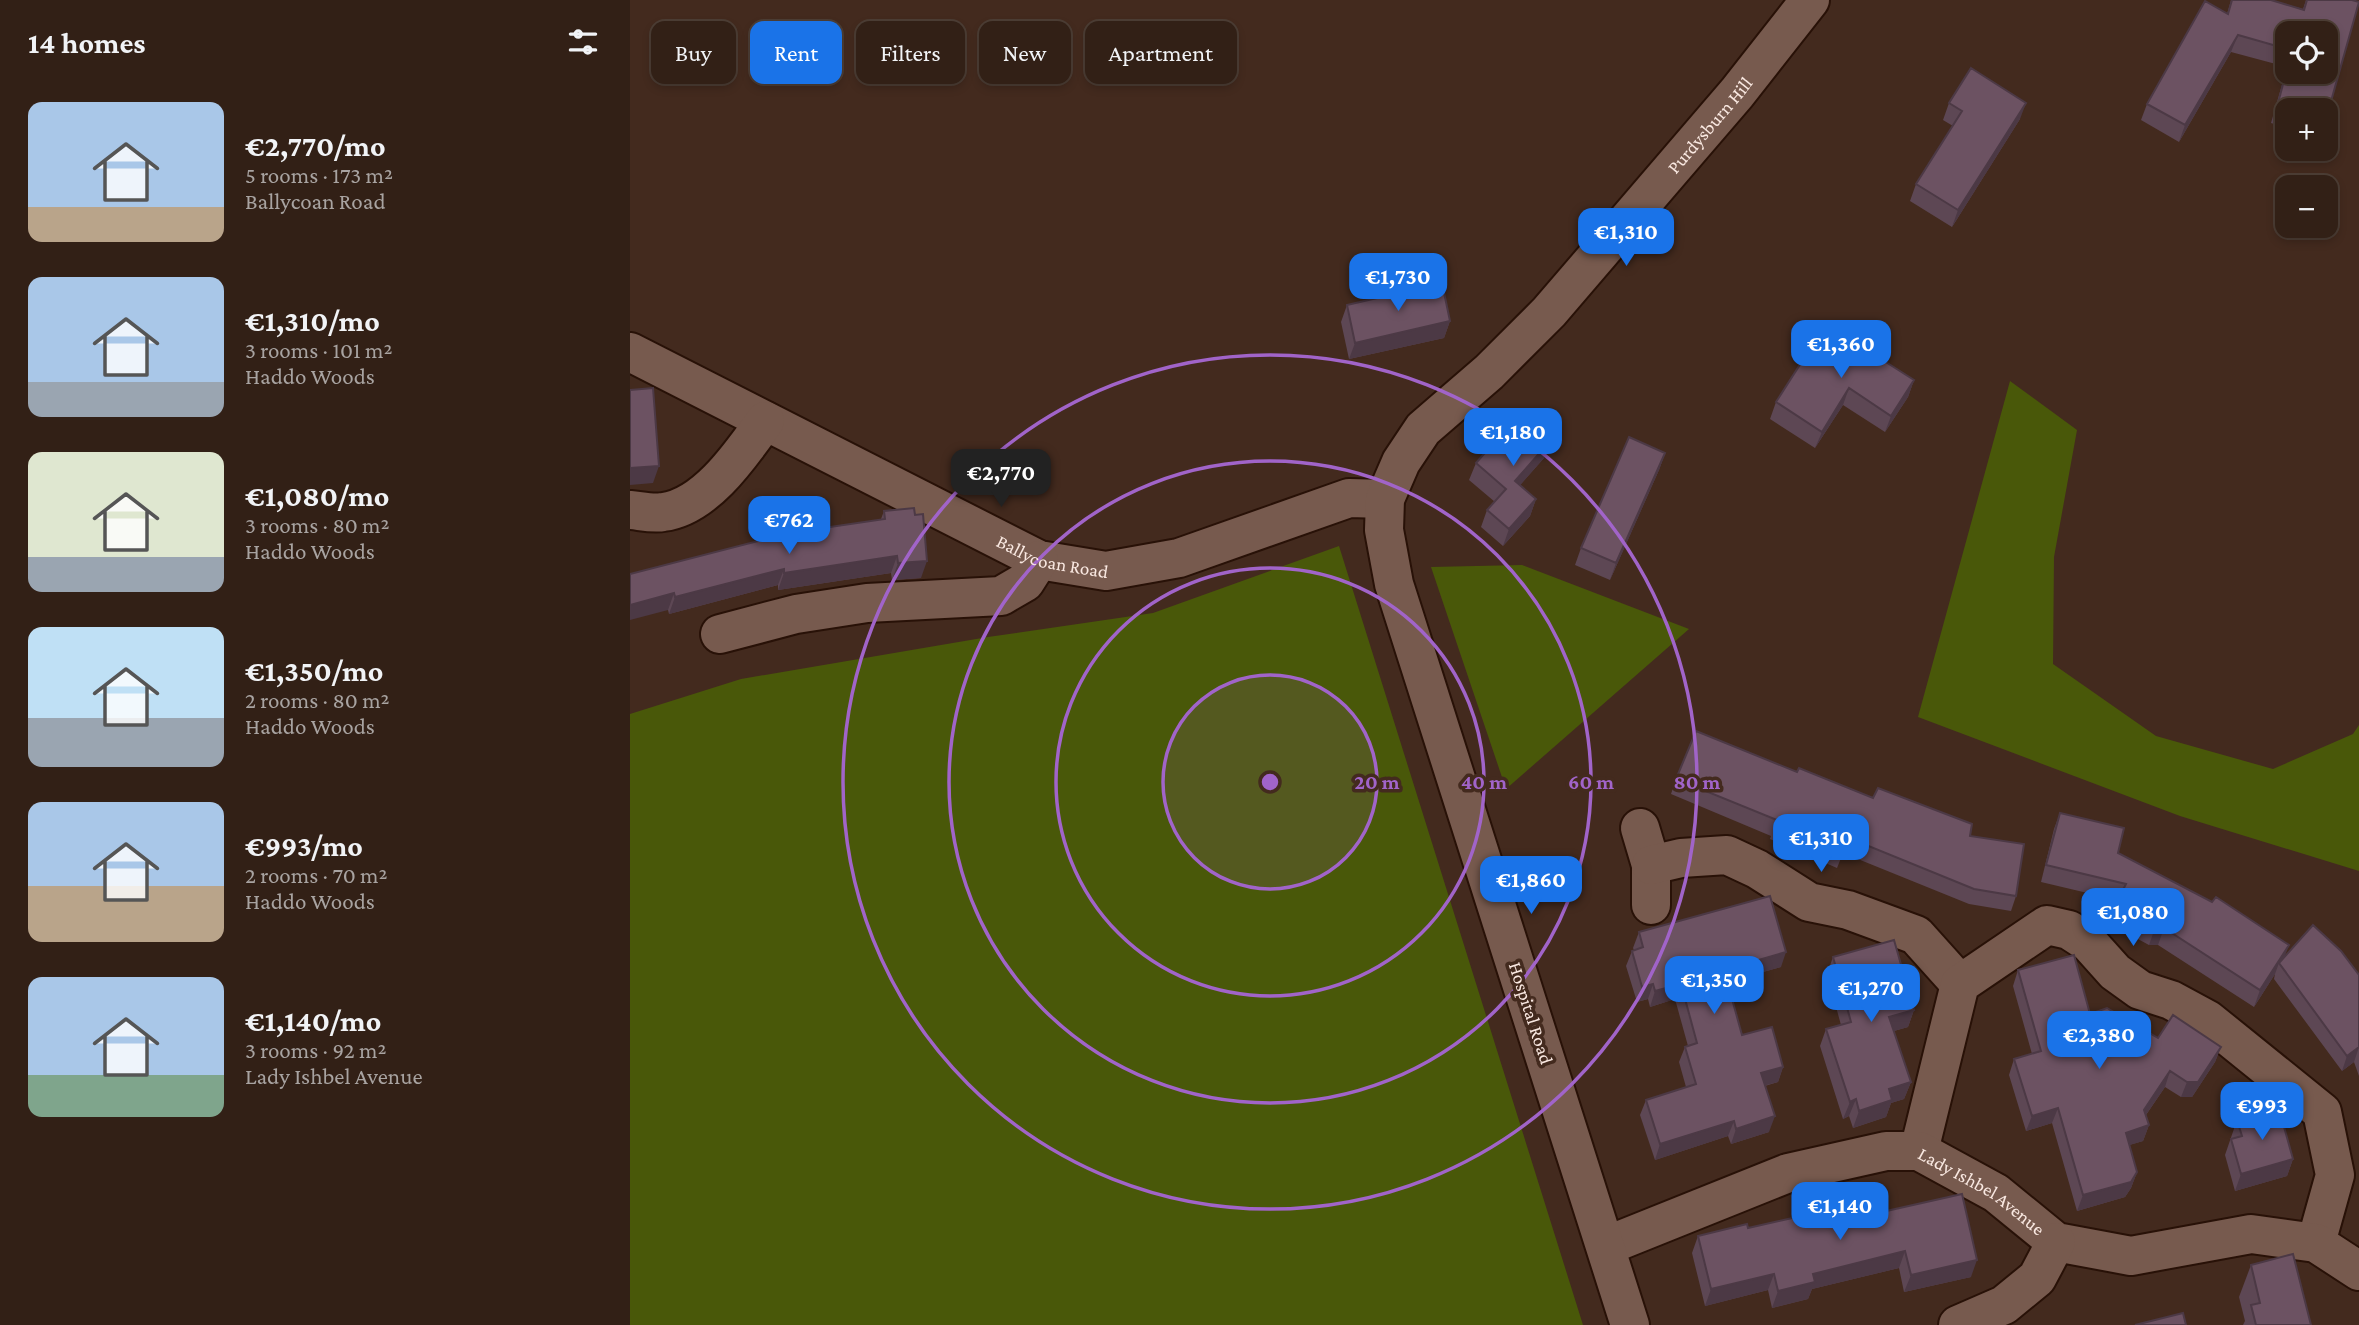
<!DOCTYPE html>
<meta charset="utf-8">
<style>
body{margin:0;font-family:"Crimson Pro",serif;background:#3d2d23;color:#f1f3f6;height:100vh;display:flex;flex-direction:column;font-size:26px;white-space:nowrap}
*{box-sizing:border-box;margin:0}
p{font-size:23px;color:#a8a3a1}
.icon{flex:none;width:38px;height:38px;fill:none;stroke:currentColor;stroke-width:2;stroke-linecap:round;stroke-linejoin:round}
.map{position:relative;flex:1;overflow:hidden}
.side{display:flex;flex-direction:column;background:#322016;width:630px}
.side>*{flex:none}
.hud{position:absolute;left:21px;top:21px;width:665px;height:63px;display:flex;gap:14px}
.tools{position:absolute;left:1645px;top:21px;display:grid;gap:14px}
.tools a{display:grid;place-items:center;width:63px;height:63px;border-radius:14px;background:#322016;box-shadow:0 4px 10px #0003,0 0 0 2px #4d3e35;font-size:35px}
.price{position:absolute;translate:-50% -60px;padding:0 16px;border-radius:14px;background:#1a73e8;color:#fff;font-size:23px;line-height:46px;filter:drop-shadow(0 2px 4px #0008)}
.price::after{content:'';position:absolute;left:50%;top:42px;width:21px;height:16px;margin-left:-10px;background:inherit;clip-path:polygon(0 0,100% 0,50% 100%)}
.price.current{background:#222;color:#fff}
ul{padding:0;list-style:none}
li{display:flex;align-items:center;gap:21px;height:175px;padding:0 28px}
li span{display:grid;place-items:center;flex:none;width:196px;height:140px;border-radius:14px;color:#555}
li>.icon{margin-inline-start:auto}
span .icon{width:84px;height:84px;fill:#fffc;stroke-width:1}
li b{font-size:30px}
h2{display:flex;justify-content:space-between;align-items:center;height:84px;padding:0 28px;font-size:30px}
.tag{padding:0 24px;border-radius:14px;background:#322016;box-shadow:0 4px 10px #0003,0 0 0 2px #4d3e35;font-size:24px;line-height:63px}
.tag.current{background:#1a73e8;color:#fff}
main{display:flex;flex:1;min-height:0}
.map>svg:first-child{display:block}
.green{fill:#495809}
.lines{fill:none;stroke-linecap:round;stroke-linejoin:round}
.street-casing{stroke:#281107;stroke-width:42}
.secondary-casing{stroke:#281107;stroke-width:42}
.street{stroke:#775a4e;stroke-width:38}
.secondary{stroke:#775a4e;stroke-width:38}
.wall{fill:#5d4754;fill-rule:evenodd}
.shaded-wall{fill:#4c3945}
.building{fill:#6c5262;stroke:#4c3945;stroke-width:2}
.ring{fill:none;stroke:#a164c9;stroke-width:3.5}
.labels{text-anchor:middle;dominant-baseline:central;stroke-width:7;stroke-linejoin:round;paint-order:stroke}
.street-label{font-size:19px;fill:#f9e8e1;stroke:#432a1e}
.centre{fill:#a164c9;stroke:#432a1e;stroke-width:3.5}
.ring-label{font-size:21px;text-anchor:middle;font-weight:bold;fill:#a164c9;stroke:#432a1e;stroke-width:7;stroke-linejoin:round;paint-order:stroke}
</style>
<main>
<section class="side">
<h2>14 homes<svg class="icon" aria-label="filters" viewBox="0 0 24 24"><path d="M4 7h16M4 17h16"/><circle cx="9" cy="7" r="2"/><circle cx="15" cy="17" r="2"/></svg></h2>
<ul>
<li><span style="background:linear-gradient(#a9c7e8 75%,#b9a48a 0)"><svg class="icon" aria-label="home" viewBox="0 0 24 24"><path d="M3 11l9-7 9 7M6 9v11h12V9"/></svg></span><div><b>€2,770/mo</b><p>5 rooms · 173 m²</p><p>Ballycoan Road</p></div></li>
<li><span style="background:linear-gradient(#a9c7e8 75%,#9aa5b1 0)"><svg class="icon" aria-label="home" viewBox="0 0 24 24"><path d="M3 11l9-7 9 7M6 9v11h12V9"/></svg></span><div><b>€1,310/mo</b><p>3 rooms · 101 m²</p><p>Haddo Woods</p></div></li>
<li><span style="background:linear-gradient(#dfe7d0 75%,#9aa5b1 0)"><svg class="icon" aria-label="home" viewBox="0 0 24 24"><path d="M3 11l9-7 9 7M6 9v11h12V9"/></svg></span><div><b>€1,080/mo</b><p>3 rooms · 80 m²</p><p>Haddo Woods</p></div></li>
<li><span style="background:linear-gradient(#bfe0f5 65%,#9aa5b1 0)"><svg class="icon" aria-label="home" viewBox="0 0 24 24"><path d="M3 11l9-7 9 7M6 9v11h12V9"/></svg></span><div><b>€1,350/mo</b><p>2 rooms · 80 m²</p><p>Haddo Woods</p></div></li>
<li><span style="background:linear-gradient(#a9c7e8 60%,#b9a48a 0)"><svg class="icon" aria-label="home" viewBox="0 0 24 24"><path d="M3 11l9-7 9 7M6 9v11h12V9"/></svg></span><div><b>€993/mo</b><p>2 rooms · 70 m²</p><p>Haddo Woods</p></div></li>
<li><span style="background:linear-gradient(#a9c7e8 70%,#7fa58c 0)"><svg class="icon" aria-label="home" viewBox="0 0 24 24"><path d="M3 11l9-7 9 7M6 9v11h12V9"/></svg></span><div><b>€1,140/mo</b><p>3 rooms · 92 m²</p><p>Lady Ishbel Avenue</p></div></li>
</ul>
</section>
<div class="map">
<svg width="1729" height="1325" viewBox="0 0 1729 1325">
<rect width="100%" height="100%" fill="#432a1e"/>
<path class="green" d="M 1380,381 L 1447,430 L 1424,557 L 1423,664 L 1526,736 L 1643,769 L 1723,734 L 1729,725 L 1729,871 L 1550,816 L 1288,717 Z
M 709,546 L 953,1325 L 0,1325 L 0,714 L 111,679 L 358,637 L 523,613 Z
M 892,565 L 1059,629 L 876,789 L 801,567 Z"/>
<g class="lines">
<defs>
<g id="street">
<path id="s1" d="M 0,352 L 409,560 L 476,571 L 549,558 L 719,498 L 755,499"/>
<path d="M 0,510 C 11,511 23,514 33,512 C 76,507 112,453 135,421"/>
<path d="M 90,634 L 166,614 L 237,603 L 371,596 L 395,582 L 409,560"/>
<path d="M 1010,828 L 1021,865 L 1021,905"/>
<path d="M 1021,865 L 1051,858 L 1097,855 L 1127,869 L 1179,902 L 1218,910 L 1286,935 L 1330,984"/>
<path d="M 1289,1151 L 1330,984 L 1417,925 L 1439,930 L 1459,943 L 1485,972 L 1510,990 L 1541,1000 L 1578,1020 L 1692,1112 L 1705,1175 L 1686,1243"/>
<path id="s2" d="M 976,1246 L 1158,1173 L 1256,1151 L 1289,1151 L 1366,1193 L 1426,1242 L 1501,1256 L 1621,1234 L 1686,1243 L 1729,1271"/>
<path d="M 1328,1325 L 1374,1305 L 1407,1278 L 1426,1242"/>
</g>
<g id="secondary">
<path id="s3" d="M 1000,1325 L 764,584 L 754,530 L 755,499 L 771,462 L 793,429 L 859,372 L 919,312 L 1107,93 L 1180,0"/>
</g>
</defs>
<use href="#street" class="street-casing"/>
<use href="#secondary" class="secondary-casing"/>
<use href="#street" class="street"/>
<use href="#secondary" class="secondary"/>
</g>
<path class="wall" d="M 1601,0 L 1641,0 L 1673,9 L 1676,0 L 1722,0 L 1696,110 L 1657,110 L 1657,128 L 1641,123 L 1657,67 L 1601,52 L 1549,142 L 1511,120 L 1517,104 L 1597,14 ZM 1657,33 L 1696,72 L 1657,72 Z
M 1319,103 L 1390,119 L 1322,227 L 1280,201 L 1286,184 L 1323,126 L 1313,120 Z
M 717,305 L 820,321 L 814,338 L 719,359 L 711,322 Z
M 1196,324 L 1284,380 L 1278,397 L 1255,432 L 1213,405 L 1185,448 L 1140,419 L 1146,402 Z
M 920,441 L 914,458 L 890,485 L 906,499 L 900,516 L 873,546 L 851,527 L 857,510 L 865,502 L 839,480 L 846,463 Z
M 1035,453 L 1029,470 L 980,580 L 945,565 L 951,548 Z
M 254,511 L 291,578 L 262,580 L 261,573 L 148,590 L 148,585 L 39,614 L 38,610 L 0,574 L 251,519 Z
M 1167,772 L 1243,798 L 1340,836 L 1386,896 L 1381,911 L 1339,904 L 1213,853 L 1207,868 L 1140,839 L 1141,836 L 1041,794 L 1046,779 Z
M 1430,813 L 1488,853 L 1655,956 L 1729,975 L 1729,1076 L 1724,1062 L 1712,1071 L 1644,979 L 1645,974 L 1624,1007 L 1528,945 L 1519,945 L 1478,923 L 1487,900 L 1411,882 L 1424,829 Z
M 1009,932 L 1151,967 L 1097,982 L 1112,1035 L 1153,1067 L 1148,1082 L 1135,1086 L 1139,1132 L 1101,1144 L 1098,1136 L 1025,1160 L 1010,1115 L 1016,1100 L 1056,1087 L 1049,1062 L 1055,1047 L 1058,1046 L 1045,999 L 1020,1007 L 1018,999 L 1007,1002 L 996,966 L 1002,951 L 1004,950 L 1003,948 Z
M 1203,957 L 1284,1010 L 1278,1027 L 1264,1031 L 1281,1082 L 1274,1099 L 1261,1103 L 1256,1117 L 1223,1128 L 1219,1116 L 1213,1119 L 1190,1046 L 1196,1029 L 1211,1025 L 1197,974 Z
M 1388,970 L 1460,1014 L 1528,1038 L 1591,1047 L 1585,1062 L 1562,1097 L 1551,1097 L 1535,1087 L 1516,1115 L 1519,1125 L 1513,1141 L 1499,1145 L 1507,1172 L 1501,1188 L 1495,1197 L 1447,1211 L 1422,1123 L 1396,1131 L 1379,1075 L 1384,1059 L 1402,1054 L 1383,986 Z
M 1607,1120 L 1663,1159 L 1657,1176 L 1605,1191 L 1595,1155 Z
M 1188,1206 L 1234,1216 L 1341,1277 L 1274,1292 L 1269,1268 L 1182,1289 L 1178,1299 L 1142,1308 L 1138,1290 L 1075,1306 L 1062,1253 L 1068,1236 L 1118,1228 L 1186,1213 Z
M 1621,1265 L 1681,1325 L 1613,1325 L 1615,1321 L 1609,1297 Z"/>
<path class="shaded-wall" d="M 1608,35 L 1601,52 L 1549,142 L 1555,125 Z
M 1396,103 L 1390,119 L 1322,227 L 1328,210 Z
M 820,321 L 814,338 L 719,359 L 725,343 Z
M 1284,380 L 1278,397 L 1255,432 L 1261,416 Z
M 1219,388 L 1213,405 L 1185,448 L 1192,432 Z
M 920,441 L 914,458 L 879,498 L 885,481 Z
M 1035,453 L 1029,470 L 980,580 L 986,563 Z
M 29,466 L 23,483 L 0,485 L 0,468 Z
M 906,499 L 900,516 L 873,546 L 879,529 Z
M 267,556 L 261,573 L 148,590 L 154,573 Z
M 297,561 L 291,578 L 262,580 L 268,563 Z
M 154,569 L 148,585 L 39,614 L 45,597 Z
M 44,593 L 38,610 L 0,620 L 0,605 Z
M 1525,928 L 1534,928 L 1528,945 L 1519,945 Z
M 1659,945 L 1653,961 L 1649,963 L 1645,974 L 1624,1007 L 1630,990 Z
M 1156,952 L 1151,967 L 1088,985 L 1094,970 Z
M 1023,984 L 1018,999 L 1007,1002 L 1012,987 Z
M 1051,984 L 1045,999 L 1020,1007 L 1025,991 Z
M 1284,1010 L 1278,1027 L 1253,1034 L 1259,1017 Z
M 1591,1047 L 1585,1062 L 1562,1097 L 1551,1097 L 1557,1082 Z
M 1729,1047 L 1724,1062 L 1712,1071 L 1717,1056 Z
M 1153,1067 L 1148,1082 L 1125,1088 L 1131,1073 Z
M 1540,1071 L 1535,1087 L 1509,1125 L 1514,1110 Z
M 1281,1082 L 1274,1099 L 1261,1103 L 1256,1117 L 1223,1128 L 1229,1111 L 1259,1089 Z
M 1226,1099 L 1219,1116 L 1213,1119 L 1220,1102 Z
M 1428,1108 L 1422,1123 L 1396,1131 L 1402,1116 Z
M 1145,1116 L 1139,1132 L 1101,1144 L 1106,1129 Z
M 1104,1121 L 1098,1136 L 1025,1160 L 1030,1144 Z
M 1519,1125 L 1513,1141 L 1490,1148 L 1496,1133 Z
M 1663,1159 L 1657,1176 L 1605,1191 L 1611,1174 Z
M 1507,1172 L 1501,1188 L 1495,1197 L 1447,1211 L 1453,1195 Z
M 1275,1251 L 1269,1268 L 1182,1289 L 1178,1299 L 1142,1308 L 1148,1291 L 1183,1274 Z
M 1347,1260 L 1341,1277 L 1274,1292 L 1281,1275 Z
M 1144,1274 L 1138,1290 L 1075,1306 L 1081,1289 Z"/>
<path class="building" d="M 1602,0 L 1641,0 L 1674,10 L 1677,0 L 1722,0 L 1729,2 L 1696,119 L 1696,110 L 1660,110 L 1647,107 L 1657,69 L 1657,72 L 1696,72 L 1696,33 L 1657,33 L 1657,49 L 1608,35 L 1555,125 L 1517,104 L 1575,1 L 1598,14 Z
M 1341,68 L 1396,103 L 1328,210 L 1286,184 L 1332,111 L 1319,103 Z
M 812,283 L 820,321 L 725,343 L 717,305 Z
M 1196,324 L 1284,380 L 1261,416 L 1219,388 L 1192,432 L 1146,402 Z
M 23,388 L 29,466 L 0,468 L 0,390 Z
M 889,414 L 920,441 L 885,481 L 906,499 L 879,529 L 857,510 L 876,489 L 846,463 Z
M 999,437 L 1035,453 L 986,563 L 951,548 Z
M 284,508 L 285,515 L 293,514 L 297,561 L 268,563 L 267,556 L 154,573 L 154,569 L 45,597 L 44,593 L 0,605 L 0,574 L 159,533 L 255,519 L 254,511 Z
M 1066,731 L 1167,772 L 1169,768 L 1243,798 L 1248,788 L 1342,824 L 1340,836 L 1394,844 L 1386,896 L 1344,889 L 1219,838 L 1213,852 L 1145,824 L 1147,820 L 1046,779 Z
M 1430,813 L 1494,828 L 1488,853 L 1582,902 L 1586,897 L 1659,945 L 1630,990 L 1534,928 L 1525,928 L 1484,907 L 1496,884 L 1416,865 Z
M 1140,896 L 1156,952 L 1094,970 L 1112,1035 L 1142,1027 L 1153,1067 L 1131,1073 L 1145,1116 L 1106,1129 L 1104,1121 L 1030,1144 L 1016,1100 L 1066,1084 L 1055,1047 L 1067,1043 L 1051,984 L 1025,991 L 1023,984 L 1012,987 L 1002,951 L 1013,947 L 1009,932 Z
M 1683,925 L 1711,951 L 1729,975 L 1729,1047 L 1717,1056 L 1649,963 Z
M 1264,940 L 1284,1010 L 1259,1017 L 1281,1082 L 1259,1089 L 1262,1100 L 1229,1111 L 1226,1099 L 1220,1102 L 1196,1029 L 1221,1022 L 1203,957 Z
M 1444,955 L 1460,1014 L 1477,1008 L 1528,1038 L 1543,1015 L 1591,1047 L 1568,1082 L 1557,1082 L 1540,1071 L 1514,1110 L 1519,1125 L 1496,1133 L 1507,1172 L 1501,1182 L 1453,1195 L 1428,1108 L 1402,1116 L 1384,1059 L 1411,1051 L 1388,970 Z
M 1649,1109 L 1663,1159 L 1611,1174 L 1601,1139 L 1612,1136 L 1607,1120 Z
M 1332,1194 L 1347,1260 L 1281,1275 L 1275,1251 L 1183,1274 L 1185,1282 L 1148,1291 L 1144,1274 L 1081,1289 L 1068,1236 L 1117,1224 L 1118,1228 L 1189,1212 L 1188,1206 L 1229,1196 L 1234,1216 Z
M 1663,1254 L 1681,1325 L 1626,1325 L 1621,1305 L 1630,1303 L 1621,1265 Z
M 1553,1313 L 1556,1325 L 1505,1325 Z"/>
<circle cx="640" cy="782" r="107" fill="#a164c9" fill-opacity=".12"/>
<g class="ring">
<circle cx="640" cy="782" r="107"/>
<circle cx="640" cy="782" r="214"/>
<circle cx="640" cy="782" r="321"/>
<circle cx="640" cy="782" r="427"/>
</g>
<g class="labels">
<g class="street-label">
<text stroke="none"><textPath href="#s3" startOffset="1362">Purdysburn Hill</textPath></text>
<text stroke="none"><textPath href="#s1" startOffset="471">Ballycoan Road</textPath></text>
<text transform="translate(901 1013) rotate(72)">Hospital Road</text>
<text stroke="none"><textPath href="#s2" startOffset="404">Lady Ishbel Avenue</textPath></text>
</g>
</g>
<circle cx="640" cy="782" r="10" class="centre"/>
<g class="ring-label">
<text x="747" y="789">20 m</text>
<text x="854" y="789">40 m</text>
<text x="961" y="789">60 m</text>
<text x="1067" y="789">80 m</text>
</g>
</svg>
<div class="tools">
<a><svg class="icon" aria-label="locate" viewBox="0 0 24 24"><circle cx="12" cy="12" r="6"/><path d="M12 2v4M12 18v4M2 12h4M18 12h4"/></svg></a>
<a>+</a>
<a>−</a>
</div>
<b class="price" style="left:996px;top:268px">€1,310</b>
<b class="price" style="left:768px;top:313px">€1,730</b>
<b class="price" style="left:1211px;top:380px">€1,360</b>
<b class="price" style="left:883px;top:468px">€1,180</b>
<b class="price current" style="left:371px;top:509px">€2,770</b>
<b class="price" style="left:159px;top:556px">€762</b>
<b class="price" style="left:1191px;top:874px">€1,310</b>
<b class="price" style="left:901px;top:916px">€1,860</b>
<b class="price" style="left:1503px;top:948px">€1,080</b>
<b class="price" style="left:1084px;top:1016px">€1,350</b>
<b class="price" style="left:1241px;top:1024px">€1,270</b>
<b class="price" style="left:1469px;top:1071px">€2,380</b>
<b class="price" style="left:1632px;top:1142px">€993</b>
<b class="price" style="left:1210px;top:1242px">€1,140</b>
<div class="hud">
<a class="tag">Buy</a>
<a class="tag current">Rent</a>
<a class="tag">Filters</a>
<a class="tag">New</a>
<a class="tag">Apartment</a>
</div>
</div>
</main>
